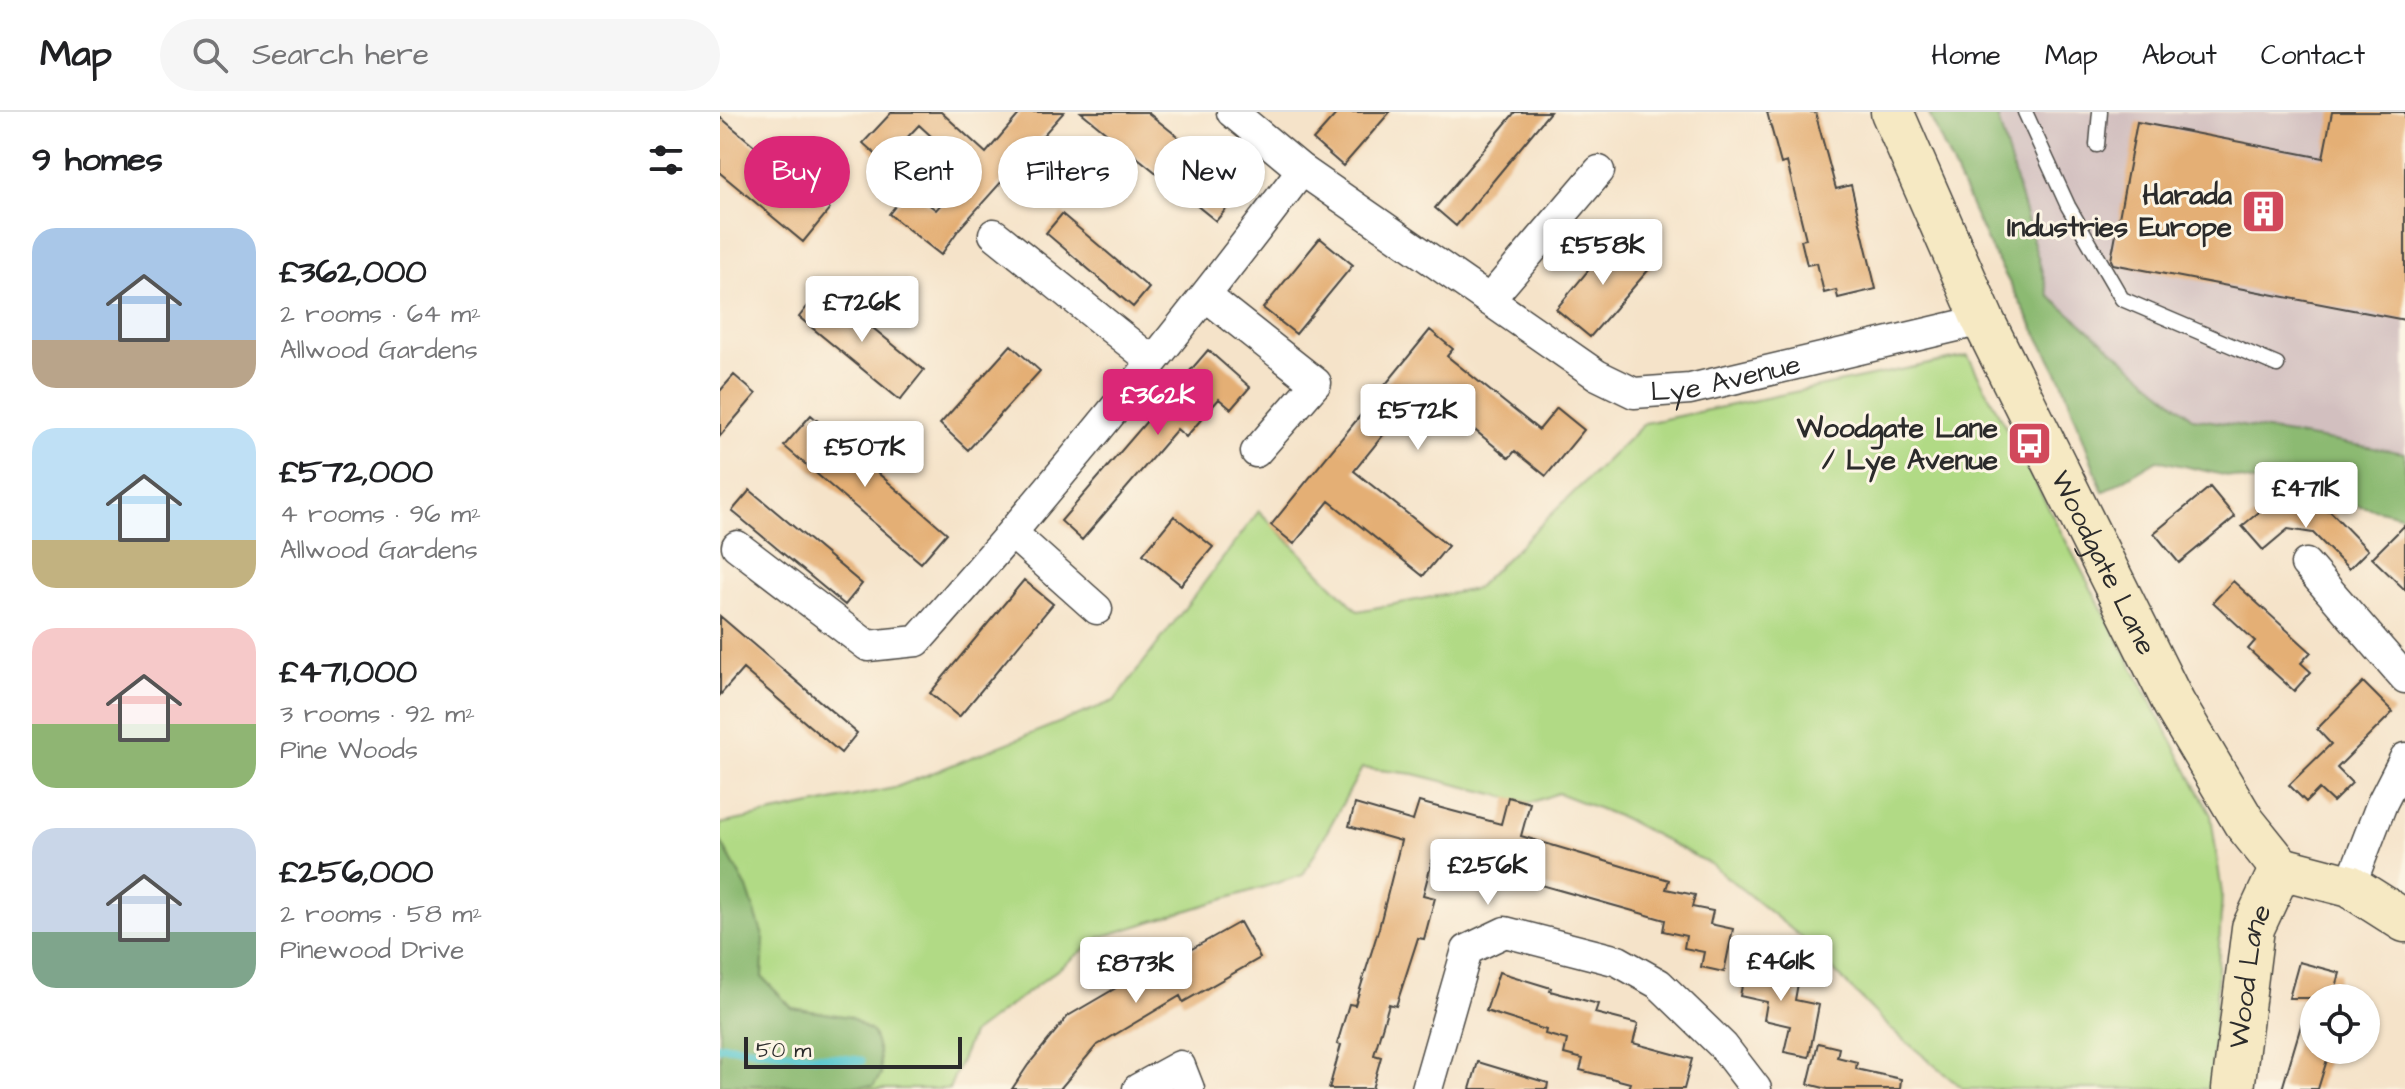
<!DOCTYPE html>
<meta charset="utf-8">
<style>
body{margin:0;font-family:"Architects Daughter",sans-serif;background:#f6f6f6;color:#202124;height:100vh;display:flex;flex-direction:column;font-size:30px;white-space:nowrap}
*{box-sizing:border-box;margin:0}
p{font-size:26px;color:#757577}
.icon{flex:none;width:44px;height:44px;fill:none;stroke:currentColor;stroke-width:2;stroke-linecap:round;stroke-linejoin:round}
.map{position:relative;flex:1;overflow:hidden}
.panel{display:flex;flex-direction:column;background:#fff;width:720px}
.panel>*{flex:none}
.top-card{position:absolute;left:24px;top:24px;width:760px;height:72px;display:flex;gap:16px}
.buttons{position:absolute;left:1580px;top:872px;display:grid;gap:16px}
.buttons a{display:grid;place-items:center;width:80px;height:80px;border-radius:50%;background:#fff;box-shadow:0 2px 6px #0004;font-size:40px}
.scale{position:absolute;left:24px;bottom:20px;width:218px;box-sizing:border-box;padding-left:8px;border:4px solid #2b2b2b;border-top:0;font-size:22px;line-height:28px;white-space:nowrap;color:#2b2b2b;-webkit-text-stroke:6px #fcf5e5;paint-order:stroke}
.price{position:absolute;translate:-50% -68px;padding:0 18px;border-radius:8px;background:#fff;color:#222;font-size:26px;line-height:52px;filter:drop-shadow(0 2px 4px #0008)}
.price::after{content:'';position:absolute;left:50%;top:48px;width:24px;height:18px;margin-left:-12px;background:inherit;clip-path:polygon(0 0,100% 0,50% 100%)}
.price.selected{background:#db2777;color:#fff}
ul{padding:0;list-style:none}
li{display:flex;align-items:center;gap:24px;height:200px;padding:0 32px}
li span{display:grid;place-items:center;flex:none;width:224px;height:160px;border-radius:24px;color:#555}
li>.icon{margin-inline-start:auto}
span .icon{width:96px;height:96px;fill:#fffc;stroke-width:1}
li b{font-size:34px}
h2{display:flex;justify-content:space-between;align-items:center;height:96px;padding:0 32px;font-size:34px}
.tag{padding:0 28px;border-radius:36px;background:#fff;box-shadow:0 2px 6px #0004;font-size:28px;line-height:72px}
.tag.selected{background:#db2777;color:#fff}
header{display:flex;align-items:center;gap:48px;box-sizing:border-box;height:112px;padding:0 40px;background:#fff;border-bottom:2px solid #e0e0e0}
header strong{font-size:38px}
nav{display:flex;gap:44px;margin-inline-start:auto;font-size:28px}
.search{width:560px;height:72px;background:#f6f6f6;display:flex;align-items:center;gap:20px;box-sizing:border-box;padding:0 28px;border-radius:44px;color:#757577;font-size:30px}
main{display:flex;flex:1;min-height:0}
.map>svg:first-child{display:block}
.industrial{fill:#d2bfbf}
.green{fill:#b1da85;stroke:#6e8258;stroke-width:2}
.forest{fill:#8cba72;stroke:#5c724e;stroke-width:2}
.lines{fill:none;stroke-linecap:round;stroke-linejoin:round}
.stream{stroke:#5ac8ce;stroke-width:9}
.building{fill:#e4af74}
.lane-casing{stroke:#494743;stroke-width:17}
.street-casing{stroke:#494743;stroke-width:33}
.secondary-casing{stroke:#494743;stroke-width:45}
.lane{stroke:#fff;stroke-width:14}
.street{stroke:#fff;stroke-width:30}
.secondary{stroke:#f6e9c3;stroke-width:42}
.labels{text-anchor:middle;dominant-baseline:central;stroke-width:6;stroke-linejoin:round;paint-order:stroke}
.poi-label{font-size:28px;font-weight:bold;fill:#2b2b2b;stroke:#fcf5e5;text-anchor:end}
.street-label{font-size:28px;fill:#2b2b2b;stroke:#fcf5e5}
</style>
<header>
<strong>Map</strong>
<div class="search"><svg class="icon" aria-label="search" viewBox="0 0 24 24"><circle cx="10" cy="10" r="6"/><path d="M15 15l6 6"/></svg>Search here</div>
<nav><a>Home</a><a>Map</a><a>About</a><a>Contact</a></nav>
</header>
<main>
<section class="panel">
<h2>9 homes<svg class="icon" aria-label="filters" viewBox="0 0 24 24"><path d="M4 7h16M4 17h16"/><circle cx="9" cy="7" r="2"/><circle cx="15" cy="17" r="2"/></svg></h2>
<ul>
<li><span style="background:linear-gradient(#a9c7e8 70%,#b9a48a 0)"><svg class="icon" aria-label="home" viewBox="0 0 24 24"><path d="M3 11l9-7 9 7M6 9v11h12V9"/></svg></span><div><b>£362,000</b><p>2 rooms · 64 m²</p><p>Allwood Gardens</p></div></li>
<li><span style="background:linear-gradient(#bfe0f5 70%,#c2b280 0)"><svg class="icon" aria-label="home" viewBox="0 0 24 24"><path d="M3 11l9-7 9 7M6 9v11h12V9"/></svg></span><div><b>£572,000</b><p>4 rooms · 96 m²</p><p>Allwood Gardens</p></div></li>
<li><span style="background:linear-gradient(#f6c9c9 60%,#8fb573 0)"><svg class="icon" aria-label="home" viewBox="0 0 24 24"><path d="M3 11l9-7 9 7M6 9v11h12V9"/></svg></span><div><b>£471,000</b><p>3 rooms · 92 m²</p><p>Pine Woods</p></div></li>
<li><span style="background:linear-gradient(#c9d6e8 65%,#7fa58c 0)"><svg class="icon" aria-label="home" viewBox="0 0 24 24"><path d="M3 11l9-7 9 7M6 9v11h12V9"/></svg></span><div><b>£256,000</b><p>2 rooms · 58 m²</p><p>Pinewood Drive</p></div></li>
</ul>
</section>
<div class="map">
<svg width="1685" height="977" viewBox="0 0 1685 977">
<rect width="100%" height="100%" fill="#fcf5e5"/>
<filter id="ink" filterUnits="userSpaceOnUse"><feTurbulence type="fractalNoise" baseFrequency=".0125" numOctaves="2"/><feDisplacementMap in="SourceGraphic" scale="16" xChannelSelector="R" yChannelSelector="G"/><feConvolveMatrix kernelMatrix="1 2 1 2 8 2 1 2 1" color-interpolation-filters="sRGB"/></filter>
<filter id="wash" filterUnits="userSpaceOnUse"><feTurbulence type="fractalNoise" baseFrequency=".006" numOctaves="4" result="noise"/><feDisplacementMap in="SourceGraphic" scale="32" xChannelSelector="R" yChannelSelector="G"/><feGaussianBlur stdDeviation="1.8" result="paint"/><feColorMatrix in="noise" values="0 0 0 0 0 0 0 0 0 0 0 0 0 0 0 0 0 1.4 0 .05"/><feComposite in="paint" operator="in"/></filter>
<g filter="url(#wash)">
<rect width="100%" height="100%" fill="#f5e3c9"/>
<path class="industrial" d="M 1254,0 L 1685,0 L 1685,341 L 1473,306 L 1329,184 Z"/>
<path class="green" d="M 1248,244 L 1491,703 L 1502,782 L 1491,977 L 1243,977 L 1171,917 L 1081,825 L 992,753 L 903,706 L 838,681 L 810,691 L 694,662 L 642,656 L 583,763 L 381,825 L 252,922 L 229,977 L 0,977 L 0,712 L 174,676 L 394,589 L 539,399 L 638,499 L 755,477 L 925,311 Z"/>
<path class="forest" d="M 1208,0 L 1276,0 L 1329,184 L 1473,306 L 1685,341 L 1685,404 L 1437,348 L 1383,380 L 1342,269 L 1267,129 Z
M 0,728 L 27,776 L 44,827 L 42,865 L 72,896 L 130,905 L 153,921 L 159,940 L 161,963 L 153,974 L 0,973 Z"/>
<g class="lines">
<path class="stream" d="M 0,935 L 4,934 L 141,949"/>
</g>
<g id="blocks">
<path class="building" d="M 172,0 L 221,0 L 266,41 L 301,0 L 344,0 L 239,117 L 221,143 L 169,102 L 189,77 L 216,98 L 250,60 L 199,13 L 164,50 L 143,31 Z
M 361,0 L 427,0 L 523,77 L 496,109 Z
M 618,0 L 670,0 L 623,54 L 593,28 Z
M 795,0 L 830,0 L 736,114 L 715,96 Z
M 1047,0 L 1095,0 L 1116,77 L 1131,73 L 1156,177 L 1118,186 L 1116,178 L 1104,181 L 1097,151 L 1087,153 L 1081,128 L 1086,127 L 1067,50 L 1061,52 Z
M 1612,0 L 1685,0 L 1685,208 L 1393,152 L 1391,148 L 1417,10 L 1603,46 Z
M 0,5 L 110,97 L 83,130 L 0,61 Z
M 342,102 L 429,176 L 413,195 L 326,121 Z
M 896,125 L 931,155 L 870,225 L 836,197 Z
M 600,126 L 633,153 L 576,222 L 543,196 Z
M 103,175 L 204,258 L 180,288 L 79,205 Z
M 710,218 L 733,237 L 727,244 L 819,318 L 837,296 L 864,318 L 826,364 L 795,339 L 789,346 L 702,275 L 634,359 L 728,434 L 703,464 L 609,389 L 574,432 L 551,413 Z
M 291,233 L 320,259 L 248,338 L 220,312 Z
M 488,238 L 530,275 L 511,297 L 499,287 L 466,325 L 457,317 L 362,428 L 341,409 Z
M 14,263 L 36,282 L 0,324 L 0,279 Z
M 91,303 L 227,421 L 201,451 L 64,334 Z
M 1490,375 L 1515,405 L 1459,451 L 1434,421 Z
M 30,378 L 142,472 L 125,493 L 12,399 Z
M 1550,391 L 1610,399 L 1648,438 L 1629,457 L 1593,421 L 1568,417 L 1543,438 L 1522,414 Z
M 454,404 L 493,435 L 461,473 L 423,442 Z
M 1685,413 L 1685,478 L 1652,446 Z
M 304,468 L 333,492 L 239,605 L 210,581 Z
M 1513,469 L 1591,540 L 1581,551 L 1591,560 L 1574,579 L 1528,537 L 1535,529 L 1493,490 Z
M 0,504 L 137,621 L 121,641 L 23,557 L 0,583 Z
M 1643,570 L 1673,600 L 1617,656 L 1632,671 L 1613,690 L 1599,677 L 1586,690 L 1569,673 L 1611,632 L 1597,617 Z
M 788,685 L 810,691 L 801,724 L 949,768 L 946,777 L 975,783 L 972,795 L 993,799 L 990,812 L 1013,817 L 1004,860 L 981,855 L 984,840 L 964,836 L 966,824 L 943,819 L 945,808 L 768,758 L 771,750 L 715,738 L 703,783 L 715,786 L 704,827 L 698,826 L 676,894 L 669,892 L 654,943 L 661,945 L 652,977 L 609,977 L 621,933 L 617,932 L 629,892 L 635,893 L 659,816 L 681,729 L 629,714 L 635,692 L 693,709 L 699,690 L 781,712 Z
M 520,810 L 540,846 L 463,890 L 460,884 L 376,934 L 340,977 L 292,977 L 308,953 L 348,904 L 425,859 L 427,862 Z
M 1028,844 L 1055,849 L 1053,860 L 1079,866 L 1075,888 L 1099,893 L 1089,945 L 1064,940 L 1070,914 L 1044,908 L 1047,890 L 1020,884 Z
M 1579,850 L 1620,861 L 1613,886 L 1569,886 Z
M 779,860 L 831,876 L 830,879 L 878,892 L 875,901 L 918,912 L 913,931 L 972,947 L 964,977 L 908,977 L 910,971 L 860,958 L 863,947 L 844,942 L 847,928 L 825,922 L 826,918 L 766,899 Z
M 1588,890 L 1594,891 L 1594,938 L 1610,938 L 1598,977 L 1562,977 Z
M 1098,931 L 1119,936 L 1117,945 L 1137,950 L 1136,957 L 1181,967 L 1180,977 L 1108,977 L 1088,972 Z
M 758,950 L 828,971 L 827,977 L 750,977 Z"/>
</g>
</g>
<g filter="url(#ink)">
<use href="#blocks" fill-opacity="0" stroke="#494743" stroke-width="2"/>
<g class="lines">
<defs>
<path id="lane" d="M 1305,0 L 1348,94 L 1402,187 L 1557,253
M 1377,33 L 1380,0"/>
<g id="street">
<path id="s1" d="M 512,0 L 582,58 L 877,263 L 914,281 L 970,277 L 1263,208"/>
<path d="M 274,122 L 432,249"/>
<path d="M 486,184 L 596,271 L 536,340"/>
<path d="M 769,188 L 879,59"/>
<path d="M 293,422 L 377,497"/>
<path d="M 17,434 L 148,534 L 197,529 C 332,378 459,220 582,58"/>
<path d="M 1586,452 L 1685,566"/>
<path d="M 1630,774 L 1662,691 L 1685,646"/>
<path d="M 418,977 L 460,954 L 469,977"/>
<path d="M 707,977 L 747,838 L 785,820 L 898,849 L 939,872 L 1003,934 L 1036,977"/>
</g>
<g id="secondary">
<path id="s2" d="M 1172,0 L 1263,208 L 1454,592 L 1524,710 L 1561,756"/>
<path d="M 1561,756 L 1630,774 L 1685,809"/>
<path id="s3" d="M 1513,977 L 1533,816 L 1561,756"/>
</g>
</defs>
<use href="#lane" class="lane-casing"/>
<use href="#street" class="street-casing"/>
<use href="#secondary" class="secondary-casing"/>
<use href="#lane" class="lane"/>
<use href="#street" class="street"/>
<use href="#secondary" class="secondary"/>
</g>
</g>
<defs>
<symbol id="building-square" viewBox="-11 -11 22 22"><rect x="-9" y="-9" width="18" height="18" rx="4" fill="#d1495b" stroke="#fcf5e5"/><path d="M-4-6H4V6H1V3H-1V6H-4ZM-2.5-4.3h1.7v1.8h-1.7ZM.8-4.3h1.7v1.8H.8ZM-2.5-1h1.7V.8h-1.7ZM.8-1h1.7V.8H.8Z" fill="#fff"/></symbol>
<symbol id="bus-square" viewBox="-11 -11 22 22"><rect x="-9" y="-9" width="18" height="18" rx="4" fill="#d1495b" stroke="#fcf5e5"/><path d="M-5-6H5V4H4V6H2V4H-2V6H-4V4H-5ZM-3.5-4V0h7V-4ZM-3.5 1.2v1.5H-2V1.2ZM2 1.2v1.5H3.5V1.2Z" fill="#fff"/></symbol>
</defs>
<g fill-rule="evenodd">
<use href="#building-square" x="1518" y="74" width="51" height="51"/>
<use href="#bus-square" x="1284" y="306" width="51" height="51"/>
</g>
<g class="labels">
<g class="poi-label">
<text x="1512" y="83">Harada<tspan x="1512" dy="32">Industries Europe</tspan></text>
<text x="1278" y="316">Woodgate Lane<tspan x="1278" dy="32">/ Lye Avenue</tspan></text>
</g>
<g class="street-label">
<text stroke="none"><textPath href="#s1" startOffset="584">Lye Avenue</textPath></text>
<text stroke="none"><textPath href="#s2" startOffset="498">Woodgate Lane</textPath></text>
<text stroke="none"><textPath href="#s3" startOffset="114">Wood Lane</textPath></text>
</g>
</g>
</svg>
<div class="buttons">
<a><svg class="icon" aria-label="locate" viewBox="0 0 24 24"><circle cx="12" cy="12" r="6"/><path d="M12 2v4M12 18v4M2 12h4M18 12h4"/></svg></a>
</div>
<div class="scale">50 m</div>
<b class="price" style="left:883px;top:175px">£558K</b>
<b class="price" style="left:142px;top:232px">£726K</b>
<b class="price selected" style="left:438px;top:325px">£362K</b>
<b class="price" style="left:698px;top:340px">£572K</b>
<b class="price" style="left:145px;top:377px">£507K</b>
<b class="price" style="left:1586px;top:418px">£471K</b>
<b class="price" style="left:768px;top:795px">£256K</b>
<b class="price" style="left:1061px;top:891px">£461K</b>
<b class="price" style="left:416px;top:893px">£873K</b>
<div class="top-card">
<a class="tag selected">Buy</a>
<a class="tag">Rent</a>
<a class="tag">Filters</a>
<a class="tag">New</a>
</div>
</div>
</main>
